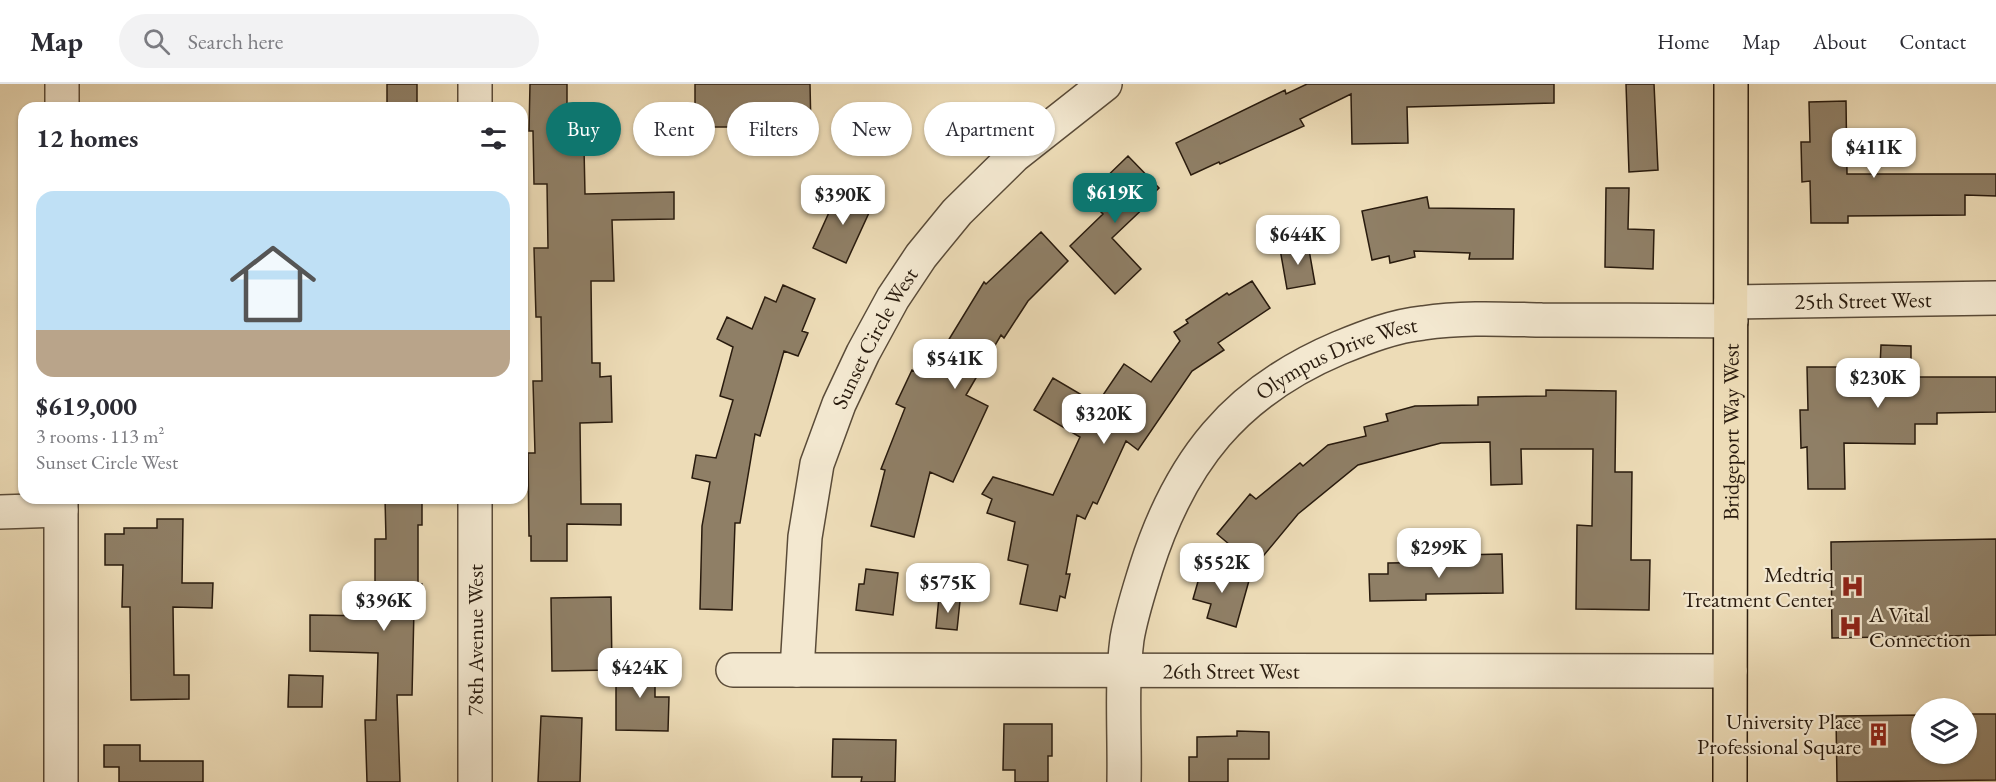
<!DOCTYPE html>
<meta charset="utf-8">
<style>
body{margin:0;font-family:"EB Garamond",serif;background:#f2f2f3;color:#2b2b33;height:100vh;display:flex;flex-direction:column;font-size:22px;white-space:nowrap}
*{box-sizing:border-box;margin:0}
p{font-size:20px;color:#7c7c81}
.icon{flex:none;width:33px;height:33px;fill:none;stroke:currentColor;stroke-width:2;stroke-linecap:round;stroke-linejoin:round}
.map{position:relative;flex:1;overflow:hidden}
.drawer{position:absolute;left:18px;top:18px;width:510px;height:402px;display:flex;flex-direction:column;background:#fff;border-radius:18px;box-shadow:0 2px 4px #0004}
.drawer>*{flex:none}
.top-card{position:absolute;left:546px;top:18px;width:570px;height:54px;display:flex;gap:12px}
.controls{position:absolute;left:1911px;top:614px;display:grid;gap:12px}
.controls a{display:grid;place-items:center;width:66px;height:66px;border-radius:50%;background:#fff;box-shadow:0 2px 4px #0004;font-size:30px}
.price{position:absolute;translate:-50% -51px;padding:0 14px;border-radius:12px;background:#fff;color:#222;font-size:20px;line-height:39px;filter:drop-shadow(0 2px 3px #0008)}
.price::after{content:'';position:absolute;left:50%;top:36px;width:18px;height:14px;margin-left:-9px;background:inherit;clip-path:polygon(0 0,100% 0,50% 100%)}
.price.on{background:#0f766e;color:#fff}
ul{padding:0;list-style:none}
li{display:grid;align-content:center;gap:12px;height:318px;padding:0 18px}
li+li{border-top:2px solid #e1e1e2}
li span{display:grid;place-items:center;height:186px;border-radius:18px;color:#555}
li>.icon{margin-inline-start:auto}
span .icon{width:108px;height:108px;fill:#fffc;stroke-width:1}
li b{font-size:26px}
h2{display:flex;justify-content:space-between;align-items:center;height:72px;padding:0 18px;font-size:26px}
.tag{padding:0 21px;border-radius:27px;background:#fff;box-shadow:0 2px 4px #0004;font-size:21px;line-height:54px}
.tag.on{background:#0f766e;color:#fff}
header{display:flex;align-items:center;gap:36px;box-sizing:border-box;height:84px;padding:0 30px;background:#fff;border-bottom:2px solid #e1e1e2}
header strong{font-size:28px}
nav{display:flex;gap:33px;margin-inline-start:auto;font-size:21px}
.search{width:420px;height:54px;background:#f2f2f3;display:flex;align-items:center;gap:15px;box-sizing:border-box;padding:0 21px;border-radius:33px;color:#7c7c81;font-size:22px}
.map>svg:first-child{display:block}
.building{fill:#8f7f66;stroke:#291b0e;stroke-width:1.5}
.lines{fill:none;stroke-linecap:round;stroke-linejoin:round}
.minor-casing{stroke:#5a4b38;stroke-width:36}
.major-casing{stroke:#291b0e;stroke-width:36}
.minor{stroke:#f3e8d0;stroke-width:33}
.major{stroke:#eddcb7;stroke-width:33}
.labels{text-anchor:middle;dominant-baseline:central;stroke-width:4.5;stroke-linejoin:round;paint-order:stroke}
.street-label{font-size:22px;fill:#291b0e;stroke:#f3e8d0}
.poi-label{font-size:22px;fill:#291b0e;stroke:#f3e8d0;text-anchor:end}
</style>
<header>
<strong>Map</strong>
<div class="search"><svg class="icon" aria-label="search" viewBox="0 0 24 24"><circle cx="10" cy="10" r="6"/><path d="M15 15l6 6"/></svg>Search here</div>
<nav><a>Home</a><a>Map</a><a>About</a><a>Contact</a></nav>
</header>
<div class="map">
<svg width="1996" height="698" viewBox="0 0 1996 698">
<rect width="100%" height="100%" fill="#eddcb7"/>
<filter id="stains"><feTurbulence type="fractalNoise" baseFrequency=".00333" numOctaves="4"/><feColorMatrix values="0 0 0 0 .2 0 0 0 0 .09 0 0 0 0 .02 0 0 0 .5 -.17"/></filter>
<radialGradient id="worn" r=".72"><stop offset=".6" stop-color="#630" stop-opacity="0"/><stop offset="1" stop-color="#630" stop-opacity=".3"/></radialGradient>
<path class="building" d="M 387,0 L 417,0 L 417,24 L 387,24 Z
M 530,0 L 567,0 L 567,64 L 584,64 L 585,110 L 674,108 L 674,135 L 612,136 L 614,197 L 591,197 L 592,279 L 600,279 L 600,293 L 611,292 L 612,338 L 580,339 L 581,420 L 621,420 L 621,441 L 567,440 L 567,477 L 531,477 L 531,452 L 529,452 L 528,369 L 535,369 L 533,297 L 542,297 L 541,233 L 536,233 L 534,164 L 548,164 L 547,100 L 534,100 L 533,47 L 529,47 Z
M 695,0 L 810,0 L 811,46 L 760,47 L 760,43 L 695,43 Z
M 1307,0 L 1554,0 L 1554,19 L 1407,23 L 1408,59 L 1352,60 L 1351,10 L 1300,35 L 1304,42 L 1220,80 L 1219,78 L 1191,91 L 1176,59 L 1285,6 L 1286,10 Z
M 1626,0 L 1654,0 L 1658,86 L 1629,88 Z
M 1846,17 L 1847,90 L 1996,90 L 1996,112 L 1965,111 L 1965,131 L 1848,132 L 1848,139 L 1811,139 L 1810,97 L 1802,98 L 1801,58 L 1810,58 L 1809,18 Z
M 1128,72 L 1159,104 L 1148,115 L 1150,118 L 1112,154 L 1141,185 L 1115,210 L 1070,162 L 1103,130 L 1095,122 L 1105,113 L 1096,103 Z
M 840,104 L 873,120 L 846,179 L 813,164 Z
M 1606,104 L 1629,104 L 1628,145 L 1654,146 L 1653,185 L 1605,183 Z
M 1427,113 L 1429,124 L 1514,125 L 1513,175 L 1469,175 L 1470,169 L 1414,167 L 1415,173 L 1390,179 L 1389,172 L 1372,176 L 1362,127 Z
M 1041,148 L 1068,177 L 1028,217 L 1004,254 L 1001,251 L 966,311 L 988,322 L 953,398 L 930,388 L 914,453 L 871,442 L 885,386 L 881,385 L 905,324 L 896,320 L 912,286 L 926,293 L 984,198 L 986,200 Z
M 1308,160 L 1315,200 L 1287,205 L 1280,165 Z
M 1252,197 L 1270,224 L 1218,259 L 1224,266 L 1192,287 L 1138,366 L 1126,357 L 1097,420 L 1093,418 L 1085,435 L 1077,431 L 1066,490 L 1070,490 L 1065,514 L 1060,512 L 1057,527 L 1020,520 L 1028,481 L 1008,476 L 1015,438 L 987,429 L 992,415 L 982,410 L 993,393 L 1053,411 L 1080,353 L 1034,326 L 1053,294 L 1097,320 L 1124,280 L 1151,298 L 1180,257 L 1174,248 L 1188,239 L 1186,236 L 1227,209 L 1229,211 Z
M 783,201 L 815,215 L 802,247 L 808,249 L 798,272 L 784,267 L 760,352 L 755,350 L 740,439 L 735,439 L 732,526 L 700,525 L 702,442 L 710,398 L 692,394 L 696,371 L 716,374 L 733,316 L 720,312 L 733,263 L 717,255 L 727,233 L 752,245 L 765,213 L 776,218 Z
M 1881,261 L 1911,262 L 1911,293 L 1996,293 L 1996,328 L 1937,329 L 1937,340 L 1915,340 L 1915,360 L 1844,359 L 1845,405 L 1808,405 L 1807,363 L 1801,364 L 1800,326 L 1808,326 L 1807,283 L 1880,283 Z
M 1546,306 L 1616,307 L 1615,388 L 1632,388 L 1631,476 L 1650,476 L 1649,526 L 1576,525 L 1577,441 L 1592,442 L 1593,365 L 1521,365 L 1522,400 L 1491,401 L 1490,358 L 1441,359 L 1358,381 L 1298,430 L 1255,482 L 1217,450 L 1250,410 L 1256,415 L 1300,379 L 1303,382 L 1328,361 L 1366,352 L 1364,343 L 1388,337 L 1386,330 L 1415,322 L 1478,321 L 1478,313 L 1546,312 Z
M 385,414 L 422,414 L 422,441 L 418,441 L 418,500 L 422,500 L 422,525 L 414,525 L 412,611 L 397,611 L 400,698 L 367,698 L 365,636 L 376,636 L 378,569 L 310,567 L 310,531 L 375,532 L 375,455 L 386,455 Z
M 157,435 L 183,435 L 182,499 L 213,499 L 212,524 L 173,523 L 174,591 L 189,591 L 189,615 L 131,616 L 130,523 L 122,523 L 123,481 L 105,481 L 105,450 L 124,450 L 124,444 L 157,444 Z
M 1996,455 L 1996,551 L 1832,554 L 1831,458 Z
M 1502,470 L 1503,509 L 1426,510 L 1426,516 L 1370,517 L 1369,490 L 1388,490 L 1388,479 L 1459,478 L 1459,471 Z
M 1203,480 L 1250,493 L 1236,543 L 1207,534 L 1211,520 L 1193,515 Z
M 866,485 L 898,489 L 893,531 L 856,526 L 859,500 L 864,500 Z
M 611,513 L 612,586 L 552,587 L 551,514 Z
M 939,513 L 960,517 L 957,546 L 936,544 Z
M 655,578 L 655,613 L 669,613 L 668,647 L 616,646 L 616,580 Z
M 289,591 L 323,592 L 322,623 L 288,623 Z
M 1966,630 L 1996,630 L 1996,696 L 1837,698 L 1836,632 L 1922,631 L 1922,669 L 1966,669 Z
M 541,632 L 582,634 L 580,698 L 538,698 Z
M 1004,640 L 1052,640 L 1052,672 L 1048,672 L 1048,698 L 1015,698 L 1015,686 L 1003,686 Z
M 1237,647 L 1269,648 L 1269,675 L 1228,675 L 1228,698 L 1189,698 L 1189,673 L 1197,673 L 1197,653 L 1237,652 Z
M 833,655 L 896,656 L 895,698 L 861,698 L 862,693 L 832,693 Z
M 104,661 L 140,661 L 140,677 L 203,677 L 203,698 L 119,698 L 119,683 L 104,683 Z"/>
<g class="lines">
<defs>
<g id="minor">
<path d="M 62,24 L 62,0"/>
<path d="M 475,24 L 475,0"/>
<path id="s1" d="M 1731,218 L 1996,214"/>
<path d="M 475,414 L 475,698"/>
<path d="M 0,428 L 61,426"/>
<path id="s2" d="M 733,586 L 1730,587"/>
<path id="s3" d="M 797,586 L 805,453 L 817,380 L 839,320 L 863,269 L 893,214 L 921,172 L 957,128 L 1015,71 L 1105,0"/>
<path d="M 61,698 L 61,414"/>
<path id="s4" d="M 1124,698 C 1125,652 1121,601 1127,555 C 1131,531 1139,507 1146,484 C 1180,377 1235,308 1339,264 C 1366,253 1394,242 1423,239 C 1462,233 1502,235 1542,236 C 1605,236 1668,236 1731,237"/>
</g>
<g id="major">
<path id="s5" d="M 1730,698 L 1731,0"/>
</g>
</defs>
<use href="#minor" class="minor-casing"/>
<use href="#major" class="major-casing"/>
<use href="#minor" class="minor"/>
<use href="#major" class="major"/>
</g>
<defs>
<symbol id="hospital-bare" viewBox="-9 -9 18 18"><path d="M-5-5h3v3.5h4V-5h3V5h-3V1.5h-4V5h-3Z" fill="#8f2418" stroke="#f3e8d0" stroke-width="2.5" paint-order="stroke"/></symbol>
<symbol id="building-bare" viewBox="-9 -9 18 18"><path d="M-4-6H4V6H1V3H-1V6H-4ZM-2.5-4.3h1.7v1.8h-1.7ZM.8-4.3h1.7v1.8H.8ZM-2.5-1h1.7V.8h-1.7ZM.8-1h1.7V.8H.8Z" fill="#8f2418" stroke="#f3e8d0" stroke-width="2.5" paint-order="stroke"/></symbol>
</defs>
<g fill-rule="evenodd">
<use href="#hospital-bare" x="1836" y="486" width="33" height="33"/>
<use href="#hospital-bare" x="1834" y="526" width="33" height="33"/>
<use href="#building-bare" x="1862" y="634" width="33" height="33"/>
</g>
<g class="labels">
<g class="street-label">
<text stroke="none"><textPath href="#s1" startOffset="132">25th Street West</textPath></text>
<text stroke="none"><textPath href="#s3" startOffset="346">Sunset Circle West</textPath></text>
<text stroke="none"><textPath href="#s4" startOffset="514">Olympus Drive West</textPath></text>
<text stroke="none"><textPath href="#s5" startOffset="350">Bridgeport Way West</textPath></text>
<text transform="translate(475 556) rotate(-90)">78th Avenue West</text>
<text stroke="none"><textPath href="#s2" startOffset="498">26th Street West</textPath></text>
</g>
<g class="poi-label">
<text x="1834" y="490">Medtriq<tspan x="1834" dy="25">Treatment Center</tspan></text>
<text x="1869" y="530" text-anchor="start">A Vital<tspan x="1869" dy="25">Connection</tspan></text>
<text x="1861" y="637">University Place<tspan x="1861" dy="25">Professional Square</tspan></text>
</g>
</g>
<rect width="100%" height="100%" filter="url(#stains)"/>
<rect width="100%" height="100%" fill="url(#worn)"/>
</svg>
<div class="controls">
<a><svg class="icon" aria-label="layers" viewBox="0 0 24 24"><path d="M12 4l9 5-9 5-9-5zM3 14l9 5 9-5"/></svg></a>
</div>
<b class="price" style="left:1874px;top:95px">$411K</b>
<b class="price on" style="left:1115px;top:140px">$619K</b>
<b class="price" style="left:843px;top:142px">$390K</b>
<b class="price" style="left:1298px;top:182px">$644K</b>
<b class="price" style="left:955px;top:306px">$541K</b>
<b class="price" style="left:1878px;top:325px">$230K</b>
<b class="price" style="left:1104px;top:361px">$320K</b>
<b class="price" style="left:1439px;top:495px">$299K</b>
<b class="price" style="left:1222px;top:510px">$552K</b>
<b class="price" style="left:948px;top:530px">$575K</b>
<b class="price" style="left:384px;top:548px">$396K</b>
<b class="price" style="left:640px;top:615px">$424K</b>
<div class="top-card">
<a class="tag on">Buy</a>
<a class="tag">Rent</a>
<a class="tag">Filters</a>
<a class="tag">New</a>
<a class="tag">Apartment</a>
</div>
<section class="drawer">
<h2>12 homes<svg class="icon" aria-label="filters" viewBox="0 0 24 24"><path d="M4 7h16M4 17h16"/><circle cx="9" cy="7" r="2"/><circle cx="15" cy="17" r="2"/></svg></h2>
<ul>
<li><span style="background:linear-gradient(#bfe0f5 75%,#b9a48a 0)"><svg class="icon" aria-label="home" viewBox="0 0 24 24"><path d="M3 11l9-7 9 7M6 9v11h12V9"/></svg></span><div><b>$619,000</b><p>3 rooms · 113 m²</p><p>Sunset Circle West</p></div></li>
</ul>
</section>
</div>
